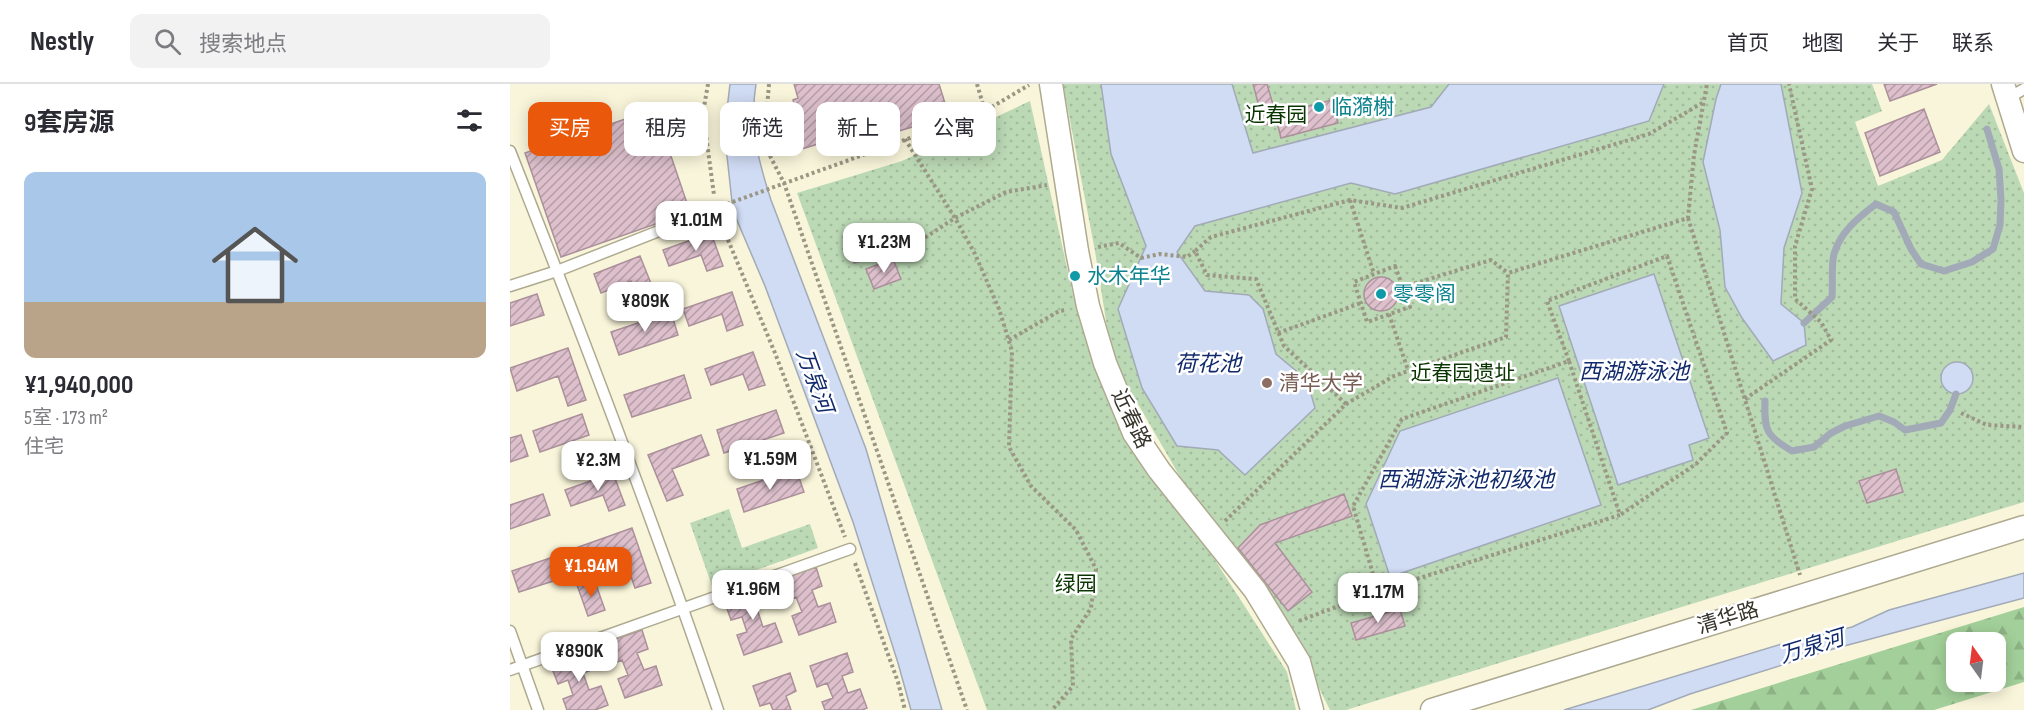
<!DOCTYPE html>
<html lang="zh">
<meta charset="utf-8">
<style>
body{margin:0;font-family:"Sofia Sans Condensed","Noto Sans SC",sans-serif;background:#f2f2f3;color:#2b2b33;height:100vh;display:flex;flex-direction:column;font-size:22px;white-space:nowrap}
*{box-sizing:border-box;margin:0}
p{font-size:20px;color:#7c7c81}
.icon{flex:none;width:33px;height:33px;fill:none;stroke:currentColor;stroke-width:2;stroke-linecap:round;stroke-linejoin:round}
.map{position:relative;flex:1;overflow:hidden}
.drawer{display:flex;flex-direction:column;background:#fff;width:510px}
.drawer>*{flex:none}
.top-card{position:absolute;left:18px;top:18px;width:570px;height:54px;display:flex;gap:12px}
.needle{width:39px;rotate:346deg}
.controls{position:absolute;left:1436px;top:548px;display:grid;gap:12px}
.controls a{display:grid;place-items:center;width:60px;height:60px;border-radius:12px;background:#fff;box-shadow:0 3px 15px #0003;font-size:30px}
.price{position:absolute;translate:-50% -51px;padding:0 14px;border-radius:12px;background:#fff;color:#222;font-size:20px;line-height:39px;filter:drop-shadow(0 2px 3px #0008)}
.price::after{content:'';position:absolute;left:50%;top:36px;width:18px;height:14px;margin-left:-9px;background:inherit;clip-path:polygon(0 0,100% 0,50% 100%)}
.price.current{background:#ea580c;color:#fff}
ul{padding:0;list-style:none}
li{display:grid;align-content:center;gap:12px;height:318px;padding:0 24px}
li span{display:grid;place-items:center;height:186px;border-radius:12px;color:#555}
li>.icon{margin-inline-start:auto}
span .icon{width:108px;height:108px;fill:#fffc;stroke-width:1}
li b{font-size:26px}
h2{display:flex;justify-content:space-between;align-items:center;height:72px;padding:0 24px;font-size:26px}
.chip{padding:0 21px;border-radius:12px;background:#fff;box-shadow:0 3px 15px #0003;font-size:21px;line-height:54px}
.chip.current{background:#ea580c;color:#fff}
header{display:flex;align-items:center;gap:36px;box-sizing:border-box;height:84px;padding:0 30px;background:#fff;border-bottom:2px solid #e1e1e2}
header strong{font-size:28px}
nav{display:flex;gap:33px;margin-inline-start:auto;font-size:21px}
.search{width:420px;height:54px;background:#f2f2f3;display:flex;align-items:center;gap:15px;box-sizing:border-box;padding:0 21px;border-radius:12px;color:#7c7c81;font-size:22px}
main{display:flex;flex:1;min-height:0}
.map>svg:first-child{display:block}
.forest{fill:url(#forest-firs);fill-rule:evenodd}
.park{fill:url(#park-dots)}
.water{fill:#d0dcf4;stroke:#a2aab7;stroke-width:1.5}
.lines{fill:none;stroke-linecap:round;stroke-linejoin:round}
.stream{stroke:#a2aab7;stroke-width:7}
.building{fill:url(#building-hatch);stroke:#ab909b;stroke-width:1.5}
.lane-casing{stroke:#aeaa90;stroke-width:13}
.street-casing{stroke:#aeaa90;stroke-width:25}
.path{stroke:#9a9784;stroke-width:4;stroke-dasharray:3 3;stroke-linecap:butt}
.lane{stroke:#fff;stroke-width:10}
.street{stroke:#fff;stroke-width:22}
.culture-dot{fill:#0f9aa8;stroke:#fff;stroke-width:2}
.education-dot{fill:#8d6e63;stroke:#fff;stroke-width:2}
.labels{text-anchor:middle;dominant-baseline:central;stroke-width:5;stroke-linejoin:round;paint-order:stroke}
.culture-label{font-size:21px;fill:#0d838f;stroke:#fff;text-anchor:start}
.park-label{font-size:21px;fill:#0a3701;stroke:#fff}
.education-label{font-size:21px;fill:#785e54;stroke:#fff;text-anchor:start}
.street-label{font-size:21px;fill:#36342a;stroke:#fff}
.water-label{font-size:22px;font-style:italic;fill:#102a6b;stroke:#fff}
</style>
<header>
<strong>Nestly</strong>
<div class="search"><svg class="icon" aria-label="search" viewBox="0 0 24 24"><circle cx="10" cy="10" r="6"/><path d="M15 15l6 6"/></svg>搜索地点</div>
<nav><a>首页</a><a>地图</a><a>关于</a><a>联系</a></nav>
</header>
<main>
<section class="drawer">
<h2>9套房源<svg class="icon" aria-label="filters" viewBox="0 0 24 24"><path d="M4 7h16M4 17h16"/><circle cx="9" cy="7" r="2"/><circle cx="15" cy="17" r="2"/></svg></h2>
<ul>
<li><span style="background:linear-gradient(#a9c7e8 70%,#b9a48a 0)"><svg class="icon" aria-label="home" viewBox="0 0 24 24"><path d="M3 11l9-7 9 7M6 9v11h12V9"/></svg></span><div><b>¥1,940,000</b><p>5室 · 173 m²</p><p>住宅</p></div></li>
</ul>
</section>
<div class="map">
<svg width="1514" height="626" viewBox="0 0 1514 626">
<defs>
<pattern id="forest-firs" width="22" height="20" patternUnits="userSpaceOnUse" patternTransform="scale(1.5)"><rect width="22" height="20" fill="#a3d09a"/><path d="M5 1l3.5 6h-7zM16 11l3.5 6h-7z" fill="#8db385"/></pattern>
<pattern id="park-dots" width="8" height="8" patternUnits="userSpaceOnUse" patternTransform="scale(1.5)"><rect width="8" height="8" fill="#bbd9b5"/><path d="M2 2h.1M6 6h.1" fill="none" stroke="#a1bb9c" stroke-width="1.8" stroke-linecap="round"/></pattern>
<pattern id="building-hatch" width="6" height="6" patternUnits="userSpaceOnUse" patternTransform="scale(1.5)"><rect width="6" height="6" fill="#ddc0cc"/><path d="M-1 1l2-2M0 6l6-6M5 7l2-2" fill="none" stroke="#b49da6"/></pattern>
</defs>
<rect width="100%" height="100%" fill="#f9f5da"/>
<path class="forest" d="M 1514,523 L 1514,598 L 1424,626 L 1181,626 ZM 1446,558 L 1485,558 L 1485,597 L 1446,597 Z"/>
<path class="park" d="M 553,0 L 1362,0 L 1372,27 L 1345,38 L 1368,102 L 1432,76 L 1479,20 L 1514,109 L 1514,418 L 836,626 L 820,626 L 774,534 L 680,410 L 602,275 L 585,167 Z
M 520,17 L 564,215 L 615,356 L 703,473 L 777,588 L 786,626 L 477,626 L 287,109 L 392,77 Z
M 219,425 L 232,464 L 300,440 L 308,464 L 202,502 L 180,439 Z"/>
<path class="water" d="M 220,0 L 246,0 C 239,42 248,76 261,116 L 356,365 L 432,626 L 401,626 L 388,579 L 343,438 L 255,202 L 223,127 L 217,72 L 216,34 Z
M 591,0 L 722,0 L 743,69 L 921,23 L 939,0 L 1154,0 L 1139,37 L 885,110 L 841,99 L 685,142 L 667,168 L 695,207 L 739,211 L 753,225 L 766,270 L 797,296 L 805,324 L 735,391 L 708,366 L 667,362 L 632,304 L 608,225 L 636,162 L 601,70 Z
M 1211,0 L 1271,0 L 1292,109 L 1274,164 L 1271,220 L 1294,239 L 1296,261 L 1263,277 L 1232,234 L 1215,203 L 1210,146 L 1193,78 L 1206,15 Z
M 1144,190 L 1199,354 L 1179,361 L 1183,376 L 1108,401 L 1049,222 Z
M1431 294a16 16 0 1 1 32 0a16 16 0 1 1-32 0Z
M 1048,294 L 1091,421 L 880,493 L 856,420 L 890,347 Z
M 1514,489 L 1514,514 L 1323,565 L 1180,610 L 1138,626 L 1054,626 L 1275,559 L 1342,543 L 1379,526 Z"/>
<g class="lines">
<path class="stream" d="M 1294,239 L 1322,213 C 1323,200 1321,183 1324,170 C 1330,148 1349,133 1366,120 L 1384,128 L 1401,165 L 1411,180 L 1434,187 L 1462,178 L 1483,165 L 1490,141 L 1491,116 L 1489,85 L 1477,45
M 1255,317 C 1254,346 1256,352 1282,367 L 1304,363 L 1321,349 L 1335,342 L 1369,332 L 1384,338 L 1395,346 L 1431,339 L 1440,326 L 1446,310"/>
</g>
<path class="building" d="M 284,0 L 429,0 L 439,32 L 379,50 L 376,39 L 282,68 L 275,45 L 290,41 L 283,16 L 288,14 Z
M 743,0 L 757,0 L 766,31 L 822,16 L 828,39 L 771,54 L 767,38 L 754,41 Z
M 1374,0 L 1427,0 L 1380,17 Z
M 145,25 L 180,128 L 51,173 L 15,69 Z
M 1414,25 L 1430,68 L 1370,92 L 1355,49 Z
M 201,149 L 213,182 L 197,187 L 191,171 L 159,182 L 153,166 Z
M 358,149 L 365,172 L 344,179 L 337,156 Z
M 130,172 L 144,207 L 127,213 L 121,197 L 91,209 L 84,190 Z
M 383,175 L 391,195 L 364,205 L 356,185 Z
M854 210a17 17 0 1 1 34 0a17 17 0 1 1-34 0Z
M 222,208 L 233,241 L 217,247 L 212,230 L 179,242 L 173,225 Z
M 27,210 L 34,231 L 0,242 L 0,219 Z
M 161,228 L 168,251 L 109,271 L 101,248 Z
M 58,264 L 76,316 L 58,322 L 48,292 L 7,307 L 0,284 Z
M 243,268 L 255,301 L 239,306 L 233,290 L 201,301 L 195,285 Z
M 174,291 L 181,314 L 122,333 L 114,311 Z
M 266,326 L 274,349 L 214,369 L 207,346 Z
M 72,330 L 79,351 L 30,368 L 23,347 Z
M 11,351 L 18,372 L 0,378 L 0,354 Z
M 191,351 L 199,371 L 162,385 L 173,411 L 157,417 L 138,371 Z
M 286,385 L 294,408 L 234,428 L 227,405 Z
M 1386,385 L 1393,408 L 1357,419 L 1349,397 Z
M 103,389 L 115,421 L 99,427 L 93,411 L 61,422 L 55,406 Z
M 33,410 L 40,431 L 0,445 L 0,421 Z
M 834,410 L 842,432 L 765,459 L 802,508 L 778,527 L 728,464 L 750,441 Z
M 122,444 L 141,499 L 125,504 L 114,472 L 71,487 L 63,465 Z
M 52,470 L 59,492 L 9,508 L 2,487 Z
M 306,483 L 312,502 L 302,506 L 308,523 L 320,519 L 326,538 L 289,551 L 282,532 L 292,528 L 286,513 L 276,517 L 269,496 Z
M 84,495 L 95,526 L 78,532 L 67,501 Z
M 251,503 L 258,522 L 247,525 L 253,543 L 265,539 L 272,558 L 234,571 L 227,551 L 237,548 L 232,533 L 221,536 L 214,516 Z
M 890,525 L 895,542 L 846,556 L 841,539 Z
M 132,546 L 138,565 L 127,569 L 134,586 L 146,582 L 152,601 L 115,614 L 108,595 L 118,591 L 112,576 L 102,580 L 94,559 Z
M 77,566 L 84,585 L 73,589 L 79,606 L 91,602 L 98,621 L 85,626 L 57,626 L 53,615 L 63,611 L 58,596 L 48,600 L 40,579 Z
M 337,569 L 343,588 L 332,592 L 338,609 L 350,605 L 357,624 L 352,626 L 315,626 L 312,618 L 323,614 L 317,599 L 307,603 L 300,582 Z
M 280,589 L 286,607 L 276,612 L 281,626 L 263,626 L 260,619 L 250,622 L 243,602 Z"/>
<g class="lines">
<defs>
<path id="lane" d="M 1498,14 L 1514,5
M 0,67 C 73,252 144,438 208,626
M 0,202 L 47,187 L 205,125
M 0,547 L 28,626
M 0,586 L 340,465"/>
<path id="street" d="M 541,0 L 567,167 L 578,222 L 595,279 L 624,349 L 649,386 L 745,506 L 789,578 L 802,626
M 1493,0 L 1514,67
M 922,626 L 1514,443"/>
</defs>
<use href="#lane" class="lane-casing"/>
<use href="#street" class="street-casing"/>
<path class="path" d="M 198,0 L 193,29 L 204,111
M 259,0 L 257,24 L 259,70 L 274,99 L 457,626
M 467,0 L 475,27
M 395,55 L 445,134 L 465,170 L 489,225 L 502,267 L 499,363 L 521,402 L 566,446 L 586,485 L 581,524 L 561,555 L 563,602 L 542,626
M 840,116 L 864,190
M 217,120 L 475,27 L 519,1
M 1178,134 L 1290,491
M 211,139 L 265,269 L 335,453
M 588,163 L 609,159 L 631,174 L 650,170 L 677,173 L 685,167
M 390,170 L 445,134 L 496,108 L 537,101
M 885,182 L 900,223 L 857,238 L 844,198 Z
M 893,203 L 981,176 L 998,189
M 879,230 L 898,286
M 768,249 L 851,219
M 499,256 L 549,227 L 557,226
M 1059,277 L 1037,217 L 1157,172 L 1217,349 L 1186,380 L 1110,431
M 1235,315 L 1321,256 L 1311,238 L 1285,215 L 1285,162 L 1302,105 L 1279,0
M 836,320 L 774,262 L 746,195 L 697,191 L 685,167 L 701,153 L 840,116 L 892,124 L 1139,50 L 1194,18
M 1451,329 L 1477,341 L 1514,343
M 715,437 L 836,320 L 884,292 L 996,253 L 998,189 L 1178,134 L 1184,71 L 1197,0
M 345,479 L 388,598 L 395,626
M 789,537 L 868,507 L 843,422 L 892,335 L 1059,277 L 1110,431 L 868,507"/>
<use href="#lane" class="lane"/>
<use href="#street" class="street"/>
</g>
<g class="culture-dot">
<circle cx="809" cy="23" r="6"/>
<circle cx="565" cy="192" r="6"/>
<circle cx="871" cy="210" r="6"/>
</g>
<circle class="education-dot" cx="757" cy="299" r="6"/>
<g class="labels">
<g class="culture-label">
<text x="821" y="23">临漪榭</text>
<text x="577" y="192">水木年华</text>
<text x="883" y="210">零零阁</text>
</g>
<g class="park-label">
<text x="766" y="31">近春园</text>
<text x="953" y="289">近春园遗址</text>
<text x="566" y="500">绿园</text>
</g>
<g class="education-label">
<text x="769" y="299">清华大学</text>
</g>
<g class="street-label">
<text transform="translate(621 335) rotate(64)">近春路</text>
<text transform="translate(1218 534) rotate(-17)">清华路</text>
</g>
<g class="water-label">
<text x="698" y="280">荷花池</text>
<text x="1124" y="288">西湖游泳池</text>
<text transform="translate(304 297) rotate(70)">万泉河</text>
<text x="956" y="396">西湖游泳池初级池</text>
<text transform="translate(1302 563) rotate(-17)">万泉河</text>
</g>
</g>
</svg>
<div class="controls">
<a><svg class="needle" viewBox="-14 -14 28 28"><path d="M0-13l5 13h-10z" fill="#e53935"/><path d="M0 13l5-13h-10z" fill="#7c7c81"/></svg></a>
</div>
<b class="price" style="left:186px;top:168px">¥1.01M</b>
<b class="price" style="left:374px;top:190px">¥1.23M</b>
<b class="price" style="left:135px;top:249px">¥809K</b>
<b class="price" style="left:260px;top:407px">¥1.59M</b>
<b class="price" style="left:88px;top:408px">¥2.3M</b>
<b class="price current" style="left:81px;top:514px">¥1.94M</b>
<b class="price" style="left:243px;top:537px">¥1.96M</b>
<b class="price" style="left:868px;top:540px">¥1.17M</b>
<b class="price" style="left:69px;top:599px">¥890K</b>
<div class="top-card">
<a class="chip current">买房</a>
<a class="chip">租房</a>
<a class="chip">筛选</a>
<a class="chip">新上</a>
<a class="chip">公寓</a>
</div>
</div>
</main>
